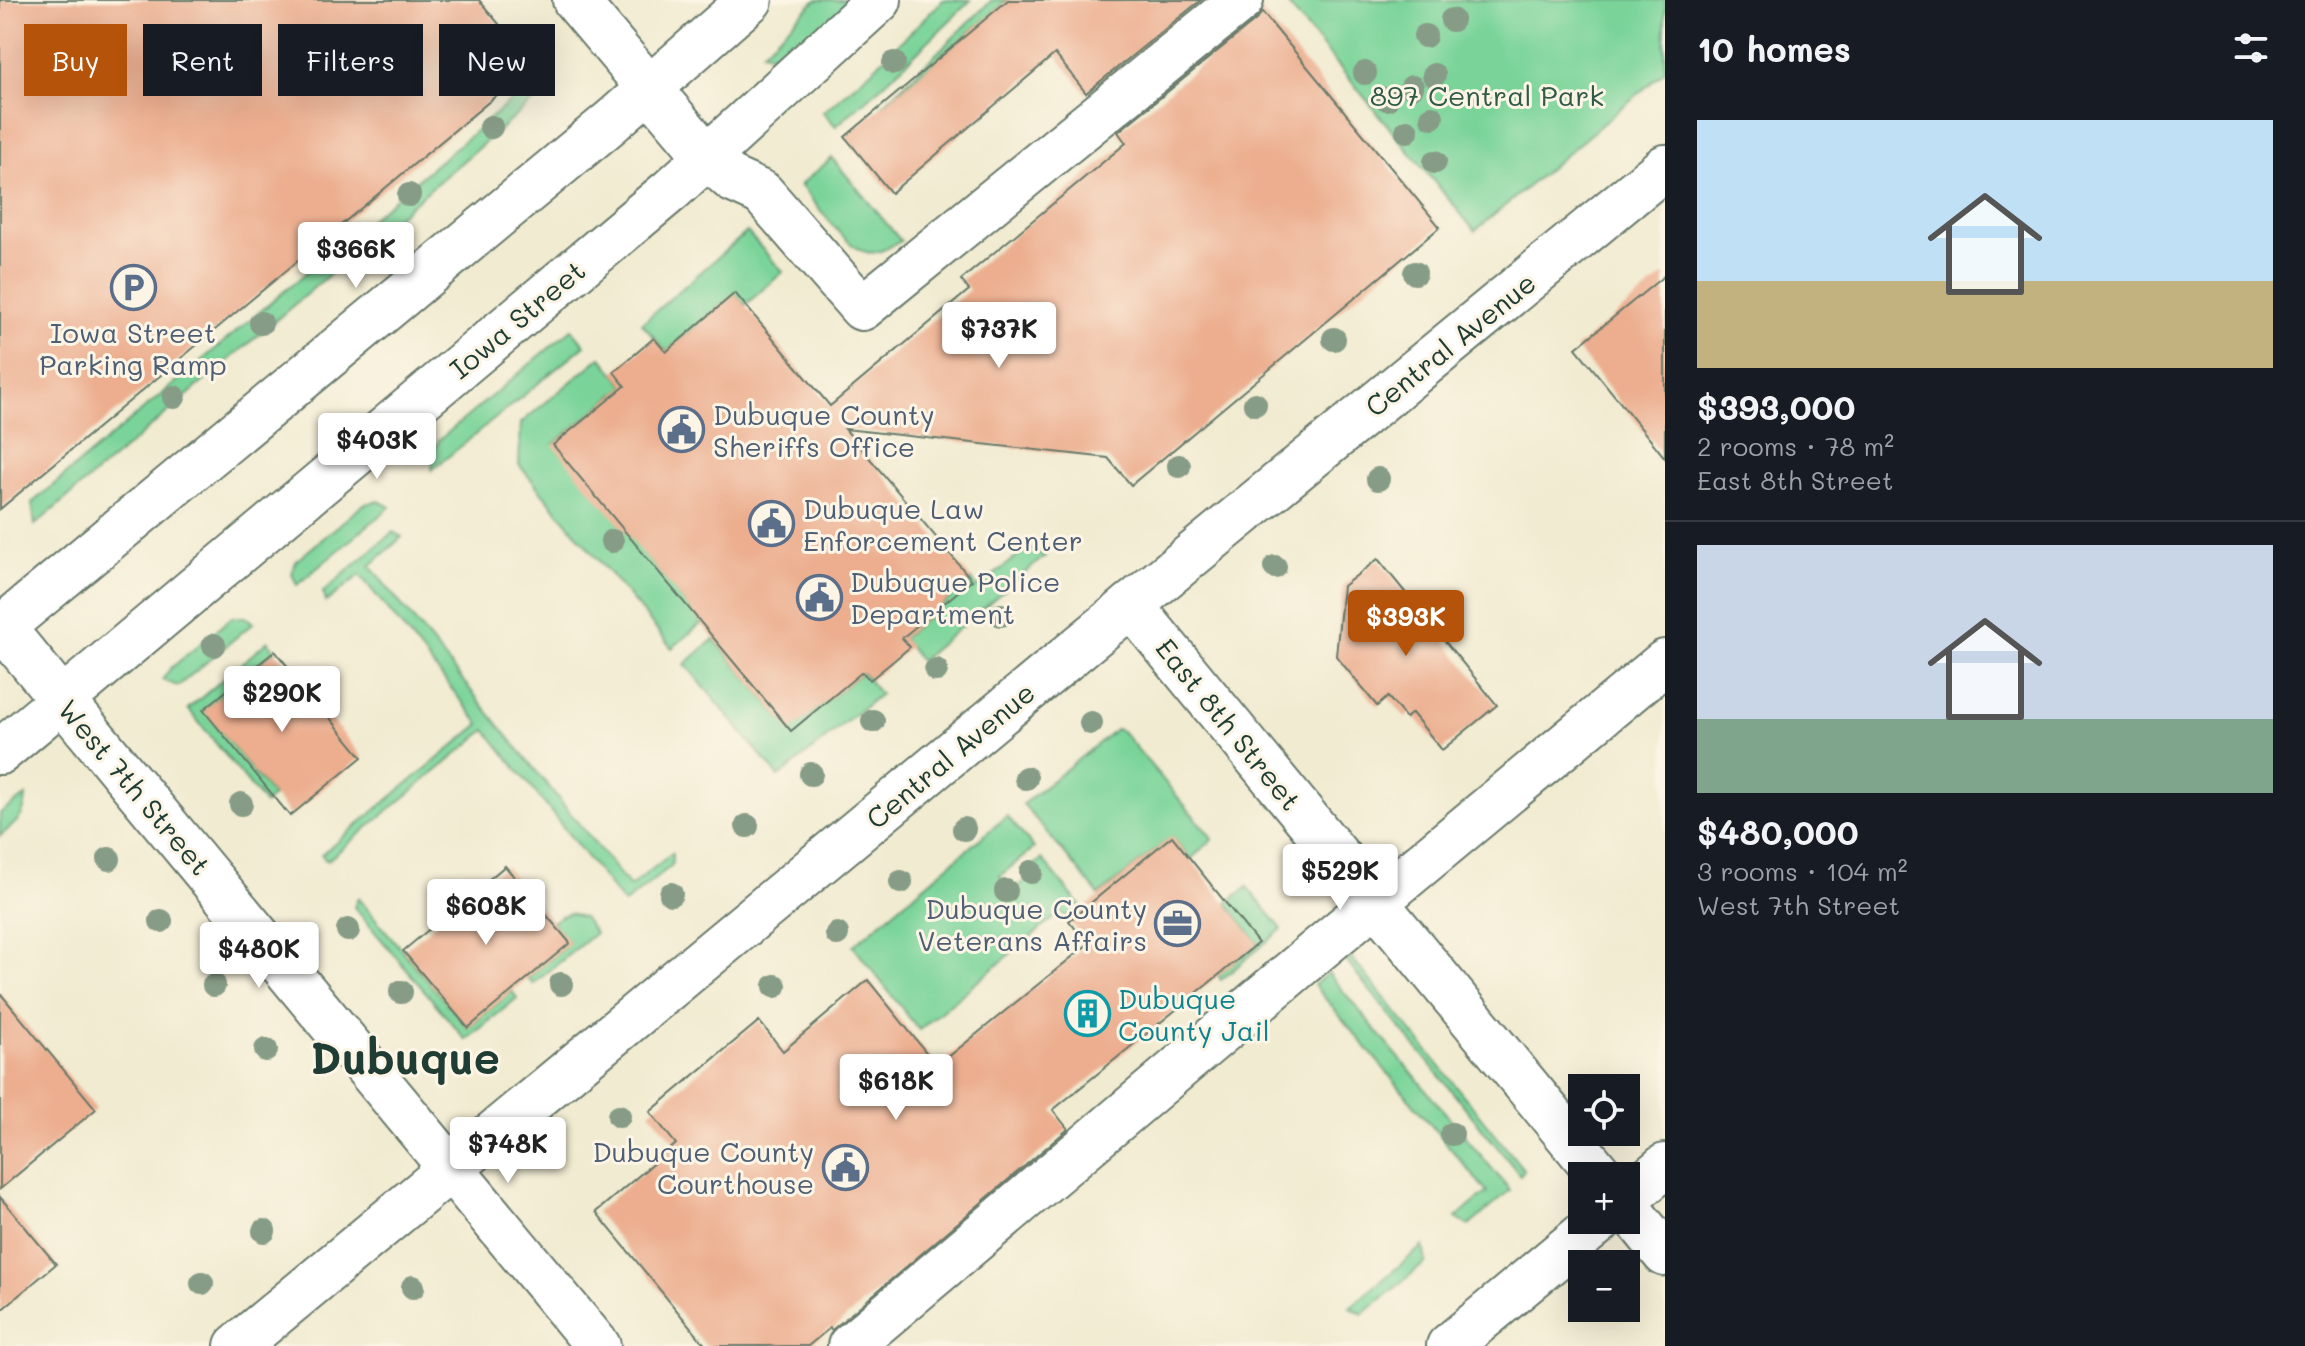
<!DOCTYPE html>
<meta charset="utf-8">
<style>
body{margin:0;font-family:Mali,sans-serif;background:#20242c;color:#f1f3f6;height:100vh;display:flex;flex-direction:column;font-size:30px;white-space:nowrap}
*{box-sizing:border-box;margin:0}
p{font-size:26px;color:#9ea1a6}
.icon{flex:none;width:44px;height:44px;fill:none;stroke:currentColor;stroke-width:2;stroke-linecap:round;stroke-linejoin:round}
.map{position:relative;flex:1;overflow:hidden}
.panel{display:flex;flex-direction:column;background:#171b24;width:640px}
.panel>*{flex:none}
.banner{position:absolute;left:24px;top:24px;width:760px;height:72px;display:flex;gap:16px}
.tools{position:absolute;left:1568px;top:1074px;display:grid;gap:16px}
.tools a{display:grid;place-items:center;width:72px;height:72px;border-radius:0px;background:#171b24;box-shadow:0 8px 32px #0002;font-size:40px}
.price{position:absolute;translate:-50% -68px;padding:0 18px;border-radius:8px;background:#fff;color:#222;font-size:26px;line-height:52px;filter:drop-shadow(0 2px 4px #0008)}
.price::after{content:'';position:absolute;left:50%;top:48px;width:24px;height:18px;margin-left:-12px;background:inherit;clip-path:polygon(0 0,100% 0,50% 100%)}
.price.on{background:#b45309;color:#fff}
ul{padding:0;list-style:none}
li{display:grid;align-content:center;gap:16px;height:424px;padding:0 32px}
li+li{border-top:2px solid #363941}
li span{display:grid;place-items:center;height:248px;border-radius:0px;color:#555}
li>.icon{margin-inline-start:auto}
span .icon{width:144px;height:144px;fill:#fffc;stroke-width:1}
li b{font-size:34px}
h2{display:flex;justify-content:space-between;align-items:center;height:96px;padding:0 32px;font-size:34px}
.chip{padding:0 28px;border-radius:0px;background:#171b24;box-shadow:0 8px 32px #0002;font-size:28px;line-height:72px}
.chip.on{background:#b45309;color:#fff}
main{display:flex;flex:1;min-height:0}
.map>svg:first-child{display:block}
.green{fill:#7ad49a;stroke:#4c8867;stroke-width:2}
.building{fill:#ecae8f}
.lines{fill:none;stroke-linecap:round;stroke-linejoin:round}
.minor-casing{stroke:#687a6b;stroke-width:48}
.major-casing{stroke:#687a6b;stroke-width:48}
.minor{stroke:#fff;stroke-width:44}
.major{stroke:#fff;stroke-width:44}
.tree{fill:#879c86}
.labels{text-anchor:middle;dominant-baseline:central;stroke-width:6;stroke-linejoin:round;paint-order:stroke}
.park-label{font-size:28px;fill:#315b48;stroke:#fcf5e5}
.street-label{font-size:28px;fill:#1f3d34;stroke:#fcf5e5}
.service-label{font-size:28px;fill:#4e5e75;stroke:#fcf5e5;text-anchor:start}
.culture-label{font-size:28px;fill:#0d838f;stroke:#fcf5e5;text-anchor:start}
.town-label{font-size:44px;font-weight:bold;fill:#1f3d34;stroke:#fcf5e5}
</style>
<main>
<div class="map">
<svg width="1665" height="1346" viewBox="0 0 1665 1346">
<rect width="100%" height="100%" fill="#fcf5e5"/>
<filter id="ink" filterUnits="userSpaceOnUse"><feTurbulence type="fractalNoise" baseFrequency=".0125" numOctaves="2"/><feDisplacementMap in="SourceGraphic" scale="16" xChannelSelector="R" yChannelSelector="G"/><feConvolveMatrix kernelMatrix="1 2 1 2 8 2 1 2 1" color-interpolation-filters="sRGB"/></filter>
<filter id="wash" filterUnits="userSpaceOnUse"><feTurbulence type="fractalNoise" baseFrequency=".006" numOctaves="4" result="noise"/><feDisplacementMap in="SourceGraphic" scale="32" xChannelSelector="R" yChannelSelector="G"/><feGaussianBlur stdDeviation="1.8" result="paint"/><feColorMatrix in="noise" values="0 0 0 0 0 0 0 0 0 0 0 0 0 0 0 0 0 1.4 0 .05"/><feComposite in="paint" operator="in"/></filter>
<g filter="url(#wash)">
<rect width="100%" height="100%" fill="#f1ebd1"/>
<path class="green" d="M 816,0 L 850,0 C 827,21 797,65 762,52 Z
M 943,0 L 971,0 L 885,83 L 836,126 L 823,112 L 874,68 Z
M 992,0 L 1008,0 L 881,107 Z
M 1284,0 L 1665,0 L 1665,71 L 1475,231 Z
M 542,75 L 551,86 L 35,525 L 32,503 Z
M 832,158 L 901,241 C 891,246 878,255 866,252 C 845,247 815,202 800,185 Z
M 747,232 L 783,272 L 745,305 L 735,294 L 666,352 L 642,323 Z
M 572,329 L 585,345 L 432,470 L 432,455 L 439,440 Z
M 601,357 L 625,386 L 554,444 L 702,623 L 672,648 L 519,465 L 521,423 Z
M 379,501 L 390,507 L 297,585 L 292,574 L 296,561 L 364,504 Z
M 393,532 L 402,537 L 370,566 L 630,887 L 672,853 L 672,865 L 624,904 L 486,730 L 327,861 L 321,855 L 480,724 L 360,575 L 326,602 L 323,592 Z
M 1028,547 L 1045,556 L 920,661 L 902,638 L 972,580 L 978,588 Z
M 232,617 L 246,617 L 253,623 L 178,686 L 162,680 L 170,669 Z
M 714,639 L 791,730 L 862,672 L 880,694 L 779,777 L 685,664 Z
M 268,641 L 275,651 L 204,710 L 273,796 L 265,804 L 188,709 Z
M 1116,729 L 1122,731 L 1213,839 L 1191,859 L 1172,837 L 1099,895 L 1023,804 Z
M 26,796 C 25,818 16,823 0,836 L 0,813 Z
M 1007,816 L 1034,848 L 1000,876 L 1012,891 L 1034,874 L 1031,868 L 1042,859 L 1083,909 L 1069,921 L 1061,912 L 919,1030 L 853,946 Z
M 1247,887 L 1282,929 L 1221,980 L 1218,975 L 1258,943 L 1227,903 Z
M 358,898 L 468,1028 L 512,991 L 517,998 L 466,1040 L 354,907 Z
M 570,913 L 584,918 L 595,933 L 533,984 L 528,978 L 569,943 L 552,922 L 561,916 Z
M 1352,958 L 1524,1170 L 1520,1175 L 1346,961 Z
M 1328,973 L 1510,1190 L 1469,1226 L 1456,1218 L 1487,1192 L 1314,985 Z
M 1423,1246 L 1426,1262 L 1363,1314 L 1350,1307 Z"/>
<g id="blocks">
<path class="building" d="M 0,0 L 479,0 L 533,65 L 0,509 Z
M 1008,0 L 1201,0 L 1086,93 L 1055,54 L 891,193 L 845,137 Z
M 1262,12 L 1440,227 L 1131,485 L 1108,458 L 845,429 L 972,580 L 902,638 L 910,647 L 891,663 L 870,680 L 862,672 L 791,731 L 553,445 L 625,386 L 614,372 L 654,338 L 666,352 L 735,293 L 830,406 L 969,290 L 961,280 L 1126,143 L 1118,132 L 1257,19 Z
M 1665,275 L 1665,458 L 1576,348 Z
M 1378,559 L 1497,705 L 1442,750 L 1412,713 L 1406,718 L 1388,697 L 1377,706 L 1336,656 L 1343,586 Z
M 275,651 L 362,757 L 290,816 L 203,710 Z
M 1172,836 L 1258,943 L 1053,1110 L 1068,1129 L 832,1330 L 830,1328 L 808,1346 L 706,1346 L 596,1212 L 676,1144 L 650,1112 L 759,1021 L 783,1051 L 868,980 L 937,1066 L 1088,944 L 1069,921 Z
M 505,866 L 570,943 L 468,1028 L 403,951 Z
M 0,993 L 96,1109 L 0,1189 Z
M 0,1197 L 56,1264 L 0,1311 Z"/>
</g>
</g>
<g filter="url(#ink)">
<use href="#blocks" fill-opacity="0" stroke="#687a6b" stroke-width="2"/>
<g class="lines">
<defs>
<path id="minor" d="M 575,0 L 708,158 L 733,180 L 762,193 L 862,308 L 1241,0
M 1131,605 L 1601,1176
M 2,627 L 598,1346
M 0,629 L 611,122 L 750,0
M 0,752 L 671,190 L 879,0
M 1626,1206 L 1665,1254
M 850,1346 L 1318,950 L 1665,662"/>
<path id="major" d="M 1626,1199 L 1665,1166
M 237,1346 L 1080,647 L 1665,167
M 1449,1346 L 1601,1220"/>
</defs>
<use href="#minor" class="minor-casing"/>
<use href="#major" class="major-casing"/>
<use href="#minor" class="minor"/>
<use href="#major" class="major"/>
</g>
<g class="tree">
<circle cx="1452" cy="20" r="12"/>
<circle cx="1425" cy="36" r="12"/>
<circle cx="894" cy="63" r="12"/>
<circle cx="1365" cy="73" r="12"/>
<circle cx="1434" cy="75" r="12"/>
<circle cx="1412" cy="87" r="12"/>
<circle cx="1387" cy="99" r="12"/>
<circle cx="1432" cy="117" r="12"/>
<circle cx="491" cy="127" r="12"/>
<circle cx="1407" cy="131" r="12"/>
<circle cx="1435" cy="162" r="12"/>
<circle cx="409" cy="195" r="12"/>
<circle cx="337" cy="260" r="12"/>
<circle cx="1415" cy="273" r="12"/>
<circle cx="261" cy="323" r="12"/>
<circle cx="1334" cy="339" r="12"/>
<circle cx="174" cy="397" r="12"/>
<circle cx="1255" cy="404" r="12"/>
<circle cx="1179" cy="466" r="12"/>
<circle cx="1378" cy="479" r="12"/>
<circle cx="612" cy="541" r="12"/>
<circle cx="1275" cy="567" r="12"/>
<circle cx="1001" cy="615" r="12"/>
<circle cx="214" cy="645" r="12"/>
<circle cx="936" cy="670" r="12"/>
<circle cx="873" cy="721" r="12"/>
<circle cx="1091" cy="723" r="12"/>
<circle cx="811" cy="774" r="12"/>
<circle cx="1026" cy="778" r="12"/>
<circle cx="241" cy="804" r="12"/>
<circle cx="747" cy="826" r="12"/>
<circle cx="964" cy="829" r="12"/>
<circle cx="109" cy="859" r="12"/>
<circle cx="1031" cy="872" r="12"/>
<circle cx="901" cy="882" r="12"/>
<circle cx="1006" cy="891" r="12"/>
<circle cx="671" cy="894" r="12"/>
<circle cx="161" cy="921" r="12"/>
<circle cx="348" cy="930" r="12"/>
<circle cx="837" cy="934" r="12"/>
<circle cx="561" cy="984" r="12"/>
<circle cx="214" cy="985" r="12"/>
<circle cx="775" cy="986" r="12"/>
<circle cx="401" cy="992" r="12"/>
<circle cx="266" cy="1050" r="12"/>
<circle cx="619" cy="1116" r="12"/>
<circle cx="1452" cy="1134" r="12"/>
<circle cx="264" cy="1231" r="12"/>
<circle cx="202" cy="1283" r="12"/>
<circle cx="413" cy="1287" r="12"/>
</g>
</g>
<defs>
<symbol id="parking-ring" viewBox="-11 -11 22 22"><circle r="9.5" fill="#fcf5e5" stroke="#5c6f8a" stroke-width="1.5"/><path d="M-3.5-5.5H1a3.5 3.5 0 0 1 0 7H-1V5.5H-3.5ZM-1-3.4V-.6H.8a1.4 1.4 0 0 0 0-2.8Z" fill="#5c6f8a"/></symbol>
<symbol id="civic-ring" viewBox="-11 -11 22 22"><circle r="9.5" fill="#fcf5e5" stroke="#5c6f8a" stroke-width="1.5"/><path d="M-.6-6.5H3V-4.5H.6V-3L4-1V1h2V6H-6V1h2V-1L-.6-3ZM-1.2 2.5V6h2.4V2.5Z" fill="#5c6f8a"/></symbol>
<symbol id="office-ring" viewBox="-11 -11 22 22"><circle r="9.5" fill="#fcf5e5" stroke="#5c6f8a" stroke-width="1.5"/><path d="M-6-3h4V-5.5h4V-3h4V5H-6ZM-1-4.5V-3h2v-1.5ZM-6 0V1H6V0Z" fill="#5c6f8a"/></symbol>
<symbol id="building-ring" viewBox="-11 -11 22 22"><circle r="9.5" fill="#fcf5e5" stroke="#0f9aa8" stroke-width="1.5"/><path d="M-4-6H4V6H1V3H-1V6H-4ZM-2.5-4.3h1.7v1.8h-1.7ZM.8-4.3h1.7v1.8H.8ZM-2.5-1h1.7V.8h-1.7ZM.8-1h1.7V.8H.8Z" fill="#0f9aa8"/></symbol>
</defs>
<g fill-rule="evenodd">
<use href="#parking-ring" x="108" y="262" width="51" height="51"/>
<use href="#civic-ring" x="656" y="404" width="51" height="51"/>
<use href="#civic-ring" x="746" y="498" width="51" height="51"/>
<use href="#civic-ring" x="794" y="572" width="51" height="51"/>
<use href="#office-ring" x="1152" y="898" width="51" height="51"/>
<use href="#building-ring" x="1062" y="988" width="51" height="51"/>
<use href="#civic-ring" x="820" y="1142" width="51" height="51"/>
</g>
<g class="labels">
<g class="park-label">
<text x="1487" y="95">897 Central Park</text>
</g>
<g class="street-label">
<text transform="translate(517 319) rotate(-40)">Iowa Street</text>
<text transform="translate(1450 344) rotate(-39)">Central Avenue</text>
<text transform="translate(1229 724) rotate(51)">East 8th Street</text>
<text transform="translate(950 755) rotate(-40)">Central Avenue</text>
<text transform="translate(135 787) rotate(50)">West 7th Street</text>
</g>
<g class="service-label">
<text x="133" y="332" text-anchor="middle">Iowa Street<tspan x="133" dy="32">Parking Ramp</tspan></text>
<text x="713" y="414">Dubuque County<tspan x="713" dy="32">Sheriffs Office</tspan></text>
<text x="803" y="508">Dubuque Law<tspan x="803" dy="32">Enforcement Center</tspan></text>
<text x="850" y="581">Dubuque Police<tspan x="850" dy="32">Department</tspan></text>
<text x="1147" y="908" text-anchor="end">Dubuque County<tspan x="1147" dy="32">Veterans Affairs</tspan></text>
<text x="814" y="1151" text-anchor="end">Dubuque County<tspan x="814" dy="32">Courthouse</tspan></text>
</g>
<g class="culture-label">
<text x="1118" y="998">Dubuque<tspan x="1118" dy="32">County Jail</tspan></text>
</g>
<g class="town-label">
<text x="405" y="1056">Dubuque</text>
</g>
</g>
</svg>
<div class="tools">
<a><svg class="icon" aria-label="locate" viewBox="0 0 24 24"><circle cx="12" cy="12" r="6"/><path d="M12 2v4M12 18v4M2 12h4M18 12h4"/></svg></a>
<a>+</a>
<a>−</a>
</div>
<b class="price" style="left:356px;top:290px">$366K</b>
<b class="price" style="left:999px;top:370px">$737K</b>
<b class="price" style="left:377px;top:481px">$403K</b>
<b class="price on" style="left:1406px;top:658px">$393K</b>
<b class="price" style="left:282px;top:734px">$290K</b>
<b class="price" style="left:1340px;top:912px">$529K</b>
<b class="price" style="left:486px;top:947px">$608K</b>
<b class="price" style="left:259px;top:990px">$480K</b>
<b class="price" style="left:896px;top:1122px">$618K</b>
<b class="price" style="left:508px;top:1185px">$748K</b>
<div class="banner">
<a class="chip on">Buy</a>
<a class="chip">Rent</a>
<a class="chip">Filters</a>
<a class="chip">New</a>
</div>
</div>
<section class="panel">
<h2>10 homes<svg class="icon" aria-label="filters" viewBox="0 0 24 24"><path d="M4 7h16M4 17h16"/><circle cx="9" cy="7" r="2"/><circle cx="15" cy="17" r="2"/></svg></h2>
<ul>
<li><span style="background:linear-gradient(#bfe0f5 65%,#c2b280 0)"><svg class="icon" aria-label="home" viewBox="0 0 24 24"><path d="M3 11l9-7 9 7M6 9v11h12V9"/></svg></span><div><b>$393,000</b><p>2 rooms · 78 m²</p><p>East 8th Street</p></div></li>
<li><span style="background:linear-gradient(#c9d6e8 70%,#7fa58c 0)"><svg class="icon" aria-label="home" viewBox="0 0 24 24"><path d="M3 11l9-7 9 7M6 9v11h12V9"/></svg></span><div><b>$480,000</b><p>3 rooms · 104 m²</p><p>West 7th Street</p></div></li>
</ul>
</section>
</main>
